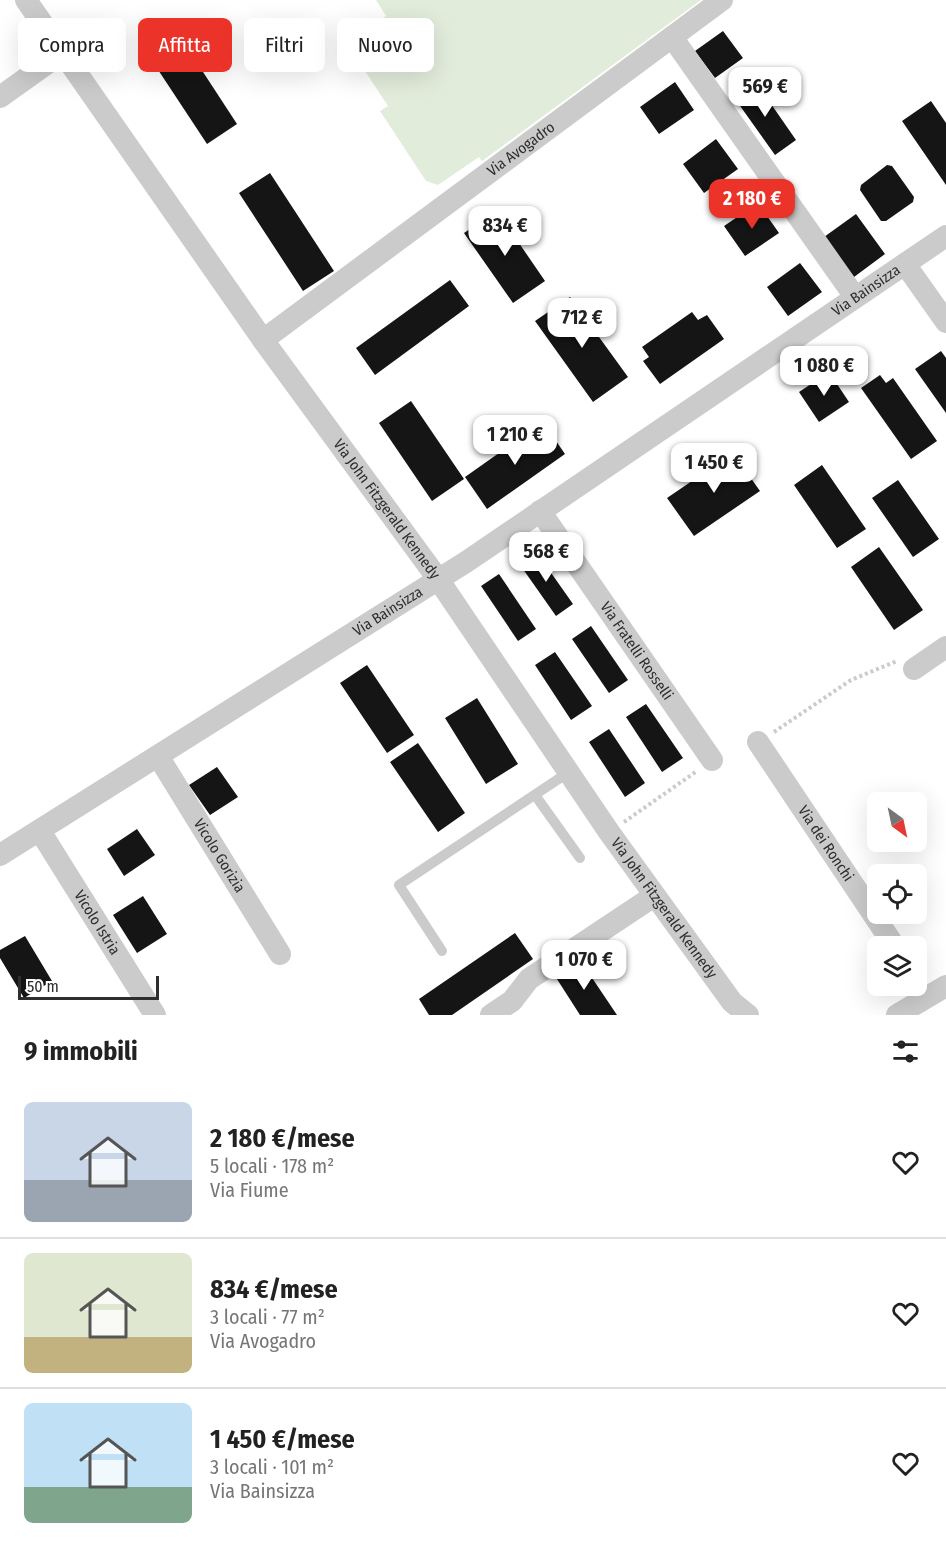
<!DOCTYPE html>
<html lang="it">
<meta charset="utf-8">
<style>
body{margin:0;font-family:"Fira Sans Condensed",sans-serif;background:#f6f6f6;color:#222;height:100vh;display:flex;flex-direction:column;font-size:22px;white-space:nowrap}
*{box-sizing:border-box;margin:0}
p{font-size:20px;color:#767676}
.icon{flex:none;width:33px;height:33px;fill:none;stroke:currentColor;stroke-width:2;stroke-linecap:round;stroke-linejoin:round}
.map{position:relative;height:1015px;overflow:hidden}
.drawer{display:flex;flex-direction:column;background:#fff;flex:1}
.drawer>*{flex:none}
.hud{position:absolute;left:18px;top:18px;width:600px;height:54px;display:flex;gap:12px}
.needle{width:39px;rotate:147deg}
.tools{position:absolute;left:867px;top:792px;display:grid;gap:12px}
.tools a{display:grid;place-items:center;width:60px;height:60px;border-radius:9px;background:#fff;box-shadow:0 6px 24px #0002;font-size:30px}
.scale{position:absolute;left:18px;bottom:15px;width:141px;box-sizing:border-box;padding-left:6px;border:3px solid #2e2e2e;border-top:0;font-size:16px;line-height:21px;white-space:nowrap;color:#2e2e2e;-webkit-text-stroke:4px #fff;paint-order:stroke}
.price{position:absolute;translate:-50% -51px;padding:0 14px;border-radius:12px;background:#fff;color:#222;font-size:20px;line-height:39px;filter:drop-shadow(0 2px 3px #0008)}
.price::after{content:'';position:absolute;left:50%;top:36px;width:18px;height:14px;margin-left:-9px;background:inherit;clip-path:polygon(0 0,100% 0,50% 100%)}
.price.on{background:#ec3329;color:#fff}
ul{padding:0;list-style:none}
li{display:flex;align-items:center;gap:18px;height:150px;padding:0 24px}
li+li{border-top:2px solid #e0e0e0}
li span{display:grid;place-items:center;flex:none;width:168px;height:120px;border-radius:9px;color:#555}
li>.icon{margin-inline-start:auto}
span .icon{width:72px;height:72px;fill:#fffc;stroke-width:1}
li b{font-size:26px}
h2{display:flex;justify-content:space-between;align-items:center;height:72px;padding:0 24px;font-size:26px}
.chip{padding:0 21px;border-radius:9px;background:#fff;box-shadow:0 6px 24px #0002;font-size:21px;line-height:54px}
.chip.on{background:#ec3329;color:#fff}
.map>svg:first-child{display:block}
.green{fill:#e2ecdb}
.building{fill:#151515}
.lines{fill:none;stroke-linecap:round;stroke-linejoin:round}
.path{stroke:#cbcbcb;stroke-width:4;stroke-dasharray:3 3;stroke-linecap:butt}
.service{stroke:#cbcbcb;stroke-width:10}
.minor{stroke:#cbcbcb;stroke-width:22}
.labels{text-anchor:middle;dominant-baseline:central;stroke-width:6;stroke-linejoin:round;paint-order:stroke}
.street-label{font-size:15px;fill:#2e2e2e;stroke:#fff}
</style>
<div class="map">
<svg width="946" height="1015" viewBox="0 0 946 1015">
<rect width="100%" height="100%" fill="#fff"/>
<path class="green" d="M 376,0 L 701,0 L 482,161 L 479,157 L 438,185 L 426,181 L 380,111 L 388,106 L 346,42 L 386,16 Z"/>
<path class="building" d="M 173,26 L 237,124 L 207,144 L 143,47 Z
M 723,31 L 743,58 L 715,78 L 695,51 Z
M 755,81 L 796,140 L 775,155 L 733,96 Z
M 675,82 L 694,110 L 659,134 L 640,107 Z
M 931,101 L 946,123 L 946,185 L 902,121 Z
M 716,139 L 738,169 L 704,193 L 683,164 Z
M 887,165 L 892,166 L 914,197 L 913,202 L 886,221 L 881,221 L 860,190 L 861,185 Z
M 270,173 L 334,271 L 303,291 L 239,193 Z
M 758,203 L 779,233 L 745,256 L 724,226 Z
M 497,211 L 545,281 L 513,303 L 464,233 Z
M 856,214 L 885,254 L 854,277 L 824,237 Z
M 800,263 L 822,292 L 788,316 L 767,287 Z
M 450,280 L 469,306 L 375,375 L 356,348 Z
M 570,297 L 628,377 L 593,402 L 535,321 Z
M 692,312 L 698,320 L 707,315 L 724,339 L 660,384 L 643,361 L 649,357 L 642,347 Z
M 941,351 L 946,358 L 946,413 L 915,369 Z
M 829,372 L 849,402 L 819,422 L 799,392 Z
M 880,375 L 886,383 L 893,378 L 937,441 L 911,459 L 861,388 Z
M 411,401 L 464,479 L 432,501 L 379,423 Z
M 543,422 L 565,454 L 487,509 L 465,477 Z
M 733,453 L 760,491 L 694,536 L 667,498 Z
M 822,465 L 866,529 L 837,548 L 794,485 Z
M 898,480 L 939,539 L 913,557 L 872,498 Z
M 879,547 L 923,610 L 894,630 L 851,567 Z
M 535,550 L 573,604 L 556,616 L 518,562 Z
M 499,574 L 536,629 L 518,641 L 481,586 Z
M 591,626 L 628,680 L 609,693 L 572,639 Z
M 555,652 L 592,706 L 571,720 L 535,665 Z
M 367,665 L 414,735 L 387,753 L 340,683 Z
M 477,698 L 518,764 L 486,784 L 445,718 Z
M 646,704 L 683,758 L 662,772 L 626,717 Z
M 609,729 L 645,783 L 625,797 L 589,742 Z
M 418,743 L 465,813 L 438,832 L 390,762 Z
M 217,767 L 238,797 L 210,815 L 189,785 Z
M 137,829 L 155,855 L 124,876 L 107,849 Z
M 143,896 L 167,934 L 137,953 L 113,915 Z
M 515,933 L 533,959 L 452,1015 L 429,1015 L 419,999 Z
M 25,936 L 52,981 L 24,998 L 0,958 L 0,950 Z
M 580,960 L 617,1015 L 580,1015 L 555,976 Z"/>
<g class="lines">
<path class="path" d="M 774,732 L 851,680 L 897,661
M 624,822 L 697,771"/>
<path class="service" d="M 535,795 L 580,858
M 442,951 L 399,885 L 569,772"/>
<g class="minor">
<path id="s1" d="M 26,0 L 263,340 L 438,579 L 609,832 L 732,1002 L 748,1015"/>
<path d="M 672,37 L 855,297"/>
<path d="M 0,97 L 63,52"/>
<path d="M 905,264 L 946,322"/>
<path id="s2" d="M 263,340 L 722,0"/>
<path id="s3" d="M 540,511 L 712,760"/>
<path d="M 914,669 L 946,647"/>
<path id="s4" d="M 758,742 L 893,944"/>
<path id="s5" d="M 158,756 L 280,954"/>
<path id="s6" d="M 40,831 L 155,1015"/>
<path id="s7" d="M 0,855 L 466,562 L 946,236"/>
<path d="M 491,1015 L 512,1001 L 529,979 L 654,896"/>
<path d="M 897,1015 L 946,986"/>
</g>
</g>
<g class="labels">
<g class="street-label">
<text stroke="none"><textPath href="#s2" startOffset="321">Via Avogadro</textPath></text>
<text stroke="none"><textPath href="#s7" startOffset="1034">Via Bainsizza</textPath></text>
<text stroke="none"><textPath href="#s1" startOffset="624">Via John Fitzgerald Kennedy</textPath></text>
<text stroke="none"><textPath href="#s7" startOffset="458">Via Bainsizza</textPath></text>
<text stroke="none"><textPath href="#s3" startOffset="170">Via Fratelli Rosselli</textPath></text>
<text stroke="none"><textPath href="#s4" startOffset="122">Via dei Ronchi</textPath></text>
<text stroke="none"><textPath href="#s5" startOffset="117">Vicolo Gorizia</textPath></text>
<text stroke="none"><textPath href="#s1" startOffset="1110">Via John Fitzgerald Kennedy</textPath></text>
<text stroke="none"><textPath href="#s6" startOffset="108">Vicolo Istria</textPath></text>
</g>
</g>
</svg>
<div class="tools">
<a><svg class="needle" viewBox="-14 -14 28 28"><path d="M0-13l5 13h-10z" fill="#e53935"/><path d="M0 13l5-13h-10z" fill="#767676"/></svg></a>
<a><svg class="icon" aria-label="locate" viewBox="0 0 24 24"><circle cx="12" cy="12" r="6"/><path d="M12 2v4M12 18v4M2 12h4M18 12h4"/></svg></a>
<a><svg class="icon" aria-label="layers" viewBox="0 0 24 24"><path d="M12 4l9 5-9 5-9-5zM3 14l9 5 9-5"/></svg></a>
</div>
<div class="scale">50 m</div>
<b class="price" style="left:765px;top:118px">569 €</b>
<b class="price on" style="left:752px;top:230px">2 180 €</b>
<b class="price" style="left:505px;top:257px">834 €</b>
<b class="price" style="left:582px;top:349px">712 €</b>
<b class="price" style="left:824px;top:397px">1 080 €</b>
<b class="price" style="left:515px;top:466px">1 210 €</b>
<b class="price" style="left:714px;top:494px">1 450 €</b>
<b class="price" style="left:546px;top:583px">568 €</b>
<b class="price" style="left:584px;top:991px">1 070 €</b>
<div class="hud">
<a class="chip">Compra</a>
<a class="chip on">Affitta</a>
<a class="chip">Filtri</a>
<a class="chip">Nuovo</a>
</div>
</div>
<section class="drawer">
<h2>9 immobili<svg class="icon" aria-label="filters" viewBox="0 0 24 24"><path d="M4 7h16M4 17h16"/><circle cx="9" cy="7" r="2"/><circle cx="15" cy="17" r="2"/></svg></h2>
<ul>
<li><span style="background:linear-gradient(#c9d6e8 65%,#9aa5b1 0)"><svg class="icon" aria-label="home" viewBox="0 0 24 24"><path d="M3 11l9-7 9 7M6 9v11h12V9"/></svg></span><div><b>2 180 €/mese</b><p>5 locali · 178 m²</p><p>Via Fiume</p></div><svg class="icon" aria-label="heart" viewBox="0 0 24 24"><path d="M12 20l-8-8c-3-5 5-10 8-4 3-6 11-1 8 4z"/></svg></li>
<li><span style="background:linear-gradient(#dfe7d0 70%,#c2b280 0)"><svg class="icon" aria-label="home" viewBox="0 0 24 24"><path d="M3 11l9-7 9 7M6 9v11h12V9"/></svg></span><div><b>834 €/mese</b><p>3 locali · 77 m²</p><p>Via Avogadro</p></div><svg class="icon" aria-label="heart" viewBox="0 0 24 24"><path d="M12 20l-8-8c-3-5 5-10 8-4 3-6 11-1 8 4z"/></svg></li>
<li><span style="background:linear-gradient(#bfe0f5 70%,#7fa58c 0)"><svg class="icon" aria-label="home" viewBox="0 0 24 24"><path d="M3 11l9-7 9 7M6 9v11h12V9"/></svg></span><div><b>1 450 €/mese</b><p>3 locali · 101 m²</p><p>Via Bainsizza</p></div><svg class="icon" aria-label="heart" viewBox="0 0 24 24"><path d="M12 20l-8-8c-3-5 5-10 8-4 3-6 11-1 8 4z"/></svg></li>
</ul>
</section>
